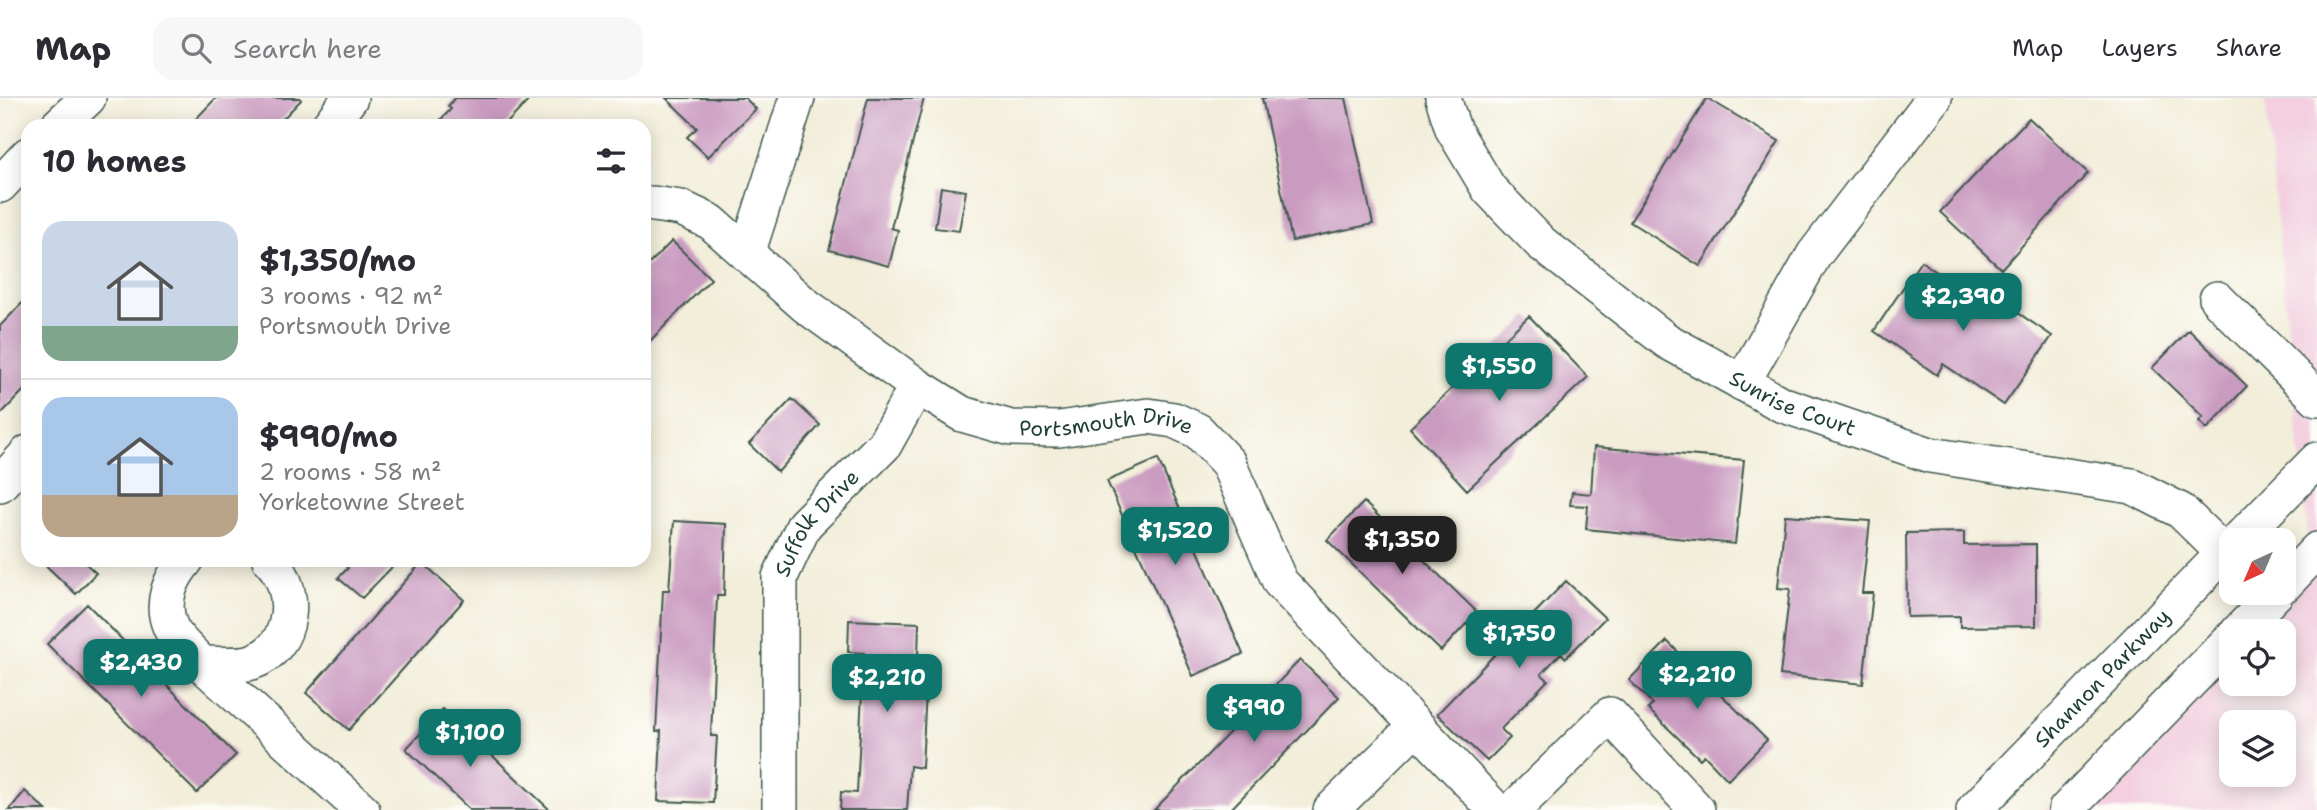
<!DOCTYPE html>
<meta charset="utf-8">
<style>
body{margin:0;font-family:"Shantell Sans",sans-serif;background:#f7f7f7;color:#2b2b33;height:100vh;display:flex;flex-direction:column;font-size:26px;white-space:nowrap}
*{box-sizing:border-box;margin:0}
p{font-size:23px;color:#7c7c81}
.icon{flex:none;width:38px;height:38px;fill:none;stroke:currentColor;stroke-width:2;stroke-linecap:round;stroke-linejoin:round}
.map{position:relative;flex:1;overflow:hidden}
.drawer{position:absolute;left:21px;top:21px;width:630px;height:448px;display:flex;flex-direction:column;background:#fff;border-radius:21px;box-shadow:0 4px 18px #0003}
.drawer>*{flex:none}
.needle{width:46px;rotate:224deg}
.controls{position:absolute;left:2219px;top:430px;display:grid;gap:14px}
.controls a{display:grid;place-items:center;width:77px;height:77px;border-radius:14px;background:#fff;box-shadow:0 4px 18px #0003;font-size:35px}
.price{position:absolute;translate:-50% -60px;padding:0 16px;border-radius:14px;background:#0f766e;color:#fff;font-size:23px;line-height:46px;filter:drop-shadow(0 2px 4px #0008)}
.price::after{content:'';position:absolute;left:50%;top:42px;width:21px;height:16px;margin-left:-10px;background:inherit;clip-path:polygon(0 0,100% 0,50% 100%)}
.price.selected{background:#222;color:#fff}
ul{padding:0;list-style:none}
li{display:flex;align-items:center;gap:21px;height:175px;padding:0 21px}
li+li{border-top:2px solid #e1e1e2}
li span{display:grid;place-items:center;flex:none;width:196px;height:140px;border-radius:21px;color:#555}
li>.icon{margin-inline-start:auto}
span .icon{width:84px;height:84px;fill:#fffc;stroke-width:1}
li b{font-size:30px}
h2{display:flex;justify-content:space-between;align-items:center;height:84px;padding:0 21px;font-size:30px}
header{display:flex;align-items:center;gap:42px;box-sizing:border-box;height:98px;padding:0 35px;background:#fff;border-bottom:2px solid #e1e1e2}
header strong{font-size:33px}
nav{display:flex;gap:38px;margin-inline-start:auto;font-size:24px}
.search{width:490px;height:63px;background:#f7f7f7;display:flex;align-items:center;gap:18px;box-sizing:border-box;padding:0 24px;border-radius:21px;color:#7c7c81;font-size:26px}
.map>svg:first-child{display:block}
.built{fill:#f3cfe0;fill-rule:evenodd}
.building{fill:#ca9bc1}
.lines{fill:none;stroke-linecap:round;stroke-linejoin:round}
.minor-casing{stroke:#3f584d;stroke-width:38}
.minor{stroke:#fff;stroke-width:35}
.labels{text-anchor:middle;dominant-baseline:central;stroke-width:5;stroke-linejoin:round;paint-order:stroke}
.street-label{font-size:21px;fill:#1f3d34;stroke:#fdfcf7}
</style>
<header>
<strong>Map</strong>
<div class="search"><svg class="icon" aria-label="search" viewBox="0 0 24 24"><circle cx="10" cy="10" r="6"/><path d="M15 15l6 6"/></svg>Search here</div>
<nav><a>Map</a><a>Layers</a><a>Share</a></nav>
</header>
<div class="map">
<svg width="2317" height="712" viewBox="0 0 2317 712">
<rect width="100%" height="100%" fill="#fdfcf7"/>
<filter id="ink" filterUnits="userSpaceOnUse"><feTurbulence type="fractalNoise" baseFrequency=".0143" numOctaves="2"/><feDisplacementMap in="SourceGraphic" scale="14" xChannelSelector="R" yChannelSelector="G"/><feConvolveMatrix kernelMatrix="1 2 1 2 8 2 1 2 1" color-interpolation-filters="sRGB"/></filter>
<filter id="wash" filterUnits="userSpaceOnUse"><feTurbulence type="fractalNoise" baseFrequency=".00686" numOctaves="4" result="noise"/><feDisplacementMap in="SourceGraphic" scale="28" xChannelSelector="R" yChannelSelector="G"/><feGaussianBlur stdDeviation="1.57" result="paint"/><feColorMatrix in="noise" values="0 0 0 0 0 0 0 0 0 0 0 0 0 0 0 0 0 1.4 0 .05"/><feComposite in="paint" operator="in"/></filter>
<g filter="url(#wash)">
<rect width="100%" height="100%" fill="#f2eeda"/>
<path class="built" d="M 2265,0 L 2317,0 L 2317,712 L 2045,712 L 2309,450 ZM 2231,534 L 2284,534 L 2284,586 L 2231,586 ZM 2231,625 L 2284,625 L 2284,677 L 2231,677 Z"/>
<g id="blocks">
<path class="building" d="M 216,0 L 300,0 L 301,2 L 276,28 L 189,28 Z
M 455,0 L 531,0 L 504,28 L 435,28 L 451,11 L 448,8 Z
M 666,0 L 745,0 L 756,11 L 708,59 L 687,39 L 697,30 Z
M 868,0 L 924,0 L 891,130 L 898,132 L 889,168 L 829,152 Z
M 1262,0 L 1346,0 L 1373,126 L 1292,143 Z
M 1707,0 L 1779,43 L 1700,168 L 1630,124 Z
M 2029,20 L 2088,75 L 2001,171 L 1940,114 Z
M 941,89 L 966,93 L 959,133 L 935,130 Z
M 672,143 L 711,181 L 644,249 L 644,171 Z
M 1921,163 L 1980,205 L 1989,195 L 2052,238 L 2004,307 L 1943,266 L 1937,277 L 1874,233 Z
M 28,199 L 28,288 L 0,317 L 0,228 Z
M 1529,218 L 1588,279 L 1467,392 L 1410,330 Z
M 2189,232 L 2247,288 L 2207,331 L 2199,323 L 2203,319 L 2152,270 Z
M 792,301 L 820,327 L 778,374 L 749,346 Z
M 1594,349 L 1744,362 L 1735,446 L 1586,431 L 1588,408 L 1570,407 L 1572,394 L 1591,396 Z
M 1158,361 L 1243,556 L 1193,578 L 1107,383 Z
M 1364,404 L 1477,514 L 1441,553 L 1327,442 Z
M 1785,417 L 1870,423 L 1862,495 L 1873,495 L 1863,586 L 1780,577 L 1790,491 L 1778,490 Z
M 674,423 L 726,426 L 724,498 L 717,498 L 711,638 L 717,638 L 713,705 L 658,703 L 661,633 L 656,634 L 663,492 L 669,492 Z
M 1964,434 L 1964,447 L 2036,446 L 2036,528 L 1960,529 L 1960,518 L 1907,519 L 1906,435 Z
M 40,462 L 88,462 L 85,465 L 96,475 L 76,496 Z
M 340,462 L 399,462 L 362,500 L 338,480 L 348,470 Z
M 422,464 L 464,502 L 349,632 L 306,595 Z
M 1566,483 L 1605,520 L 1566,560 L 1561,555 L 1541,576 L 1548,582 L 1501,631 L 1510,640 L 1487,663 L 1437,616 Z
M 87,506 L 236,657 L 197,695 L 47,546 Z
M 849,522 L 919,525 L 917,591 L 926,592 L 922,670 L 910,668 L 907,712 L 840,712 L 841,694 L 857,695 L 864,555 L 848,554 Z
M 1667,543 L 1767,642 L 1728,682 L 1704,657 L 1700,661 L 1648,611 L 1653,606 L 1629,582 Z
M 1300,562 L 1339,599 L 1230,712 L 1154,712 Z
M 443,611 L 550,712 L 470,712 L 406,651 Z
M 25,693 L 46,712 L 9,712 Z"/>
</g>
</g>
<g filter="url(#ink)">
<use href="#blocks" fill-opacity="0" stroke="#3f584d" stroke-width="2"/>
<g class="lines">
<defs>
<g id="minor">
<path id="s1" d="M 1443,0 L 1453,31 L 1489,91 L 1541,145 L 1667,243 L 1781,306 L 1930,357 L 2132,388 L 2181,413 L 2231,462"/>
<path d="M 58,28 L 88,0"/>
<path d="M 329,28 L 350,0"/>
<path d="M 0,87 L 28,57"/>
<path id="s2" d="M 653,106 L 681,110 L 711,124 L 805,207 L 917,288 L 962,316 L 1011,330 L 1059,331 L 1148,318 L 1174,322 L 1198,333 L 1228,365 L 1280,484 L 1496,712"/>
<path d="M 747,156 L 797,0"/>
<path d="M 2217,201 L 2317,300"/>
<path d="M 1742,285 L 1814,157 L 1934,0"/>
<path d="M 0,386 L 28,355"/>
<path d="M 2237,443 L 2317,362"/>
<path d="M 186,462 C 171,480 160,504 170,528 C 175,541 192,555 202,566 C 215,566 240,568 252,564 C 295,549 299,491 270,462"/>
<path d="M 2284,487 L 2317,452"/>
<path d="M 2238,534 L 2276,495"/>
<path d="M 202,566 L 362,712"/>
<path id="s3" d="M 780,712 L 780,479 L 804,427 L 884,347 L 917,288"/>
<path d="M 1331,712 L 1416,628"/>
<path d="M 1513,712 L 1610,617 L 1697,712"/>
<path id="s4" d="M 1974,712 L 2231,448"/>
<path d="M 2066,712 L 2231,541"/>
</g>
</defs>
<use href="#minor" class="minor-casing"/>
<use href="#minor" class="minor"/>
</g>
</g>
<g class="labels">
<g class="street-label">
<text stroke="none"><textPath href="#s1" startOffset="478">Sunrise Court</textPath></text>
<text stroke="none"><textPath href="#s2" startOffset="525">Portsmouth Drive</textPath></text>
<text stroke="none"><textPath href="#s3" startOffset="299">Suffolk Drive</textPath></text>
<text stroke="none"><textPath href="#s4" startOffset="184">Shannon Parkway</textPath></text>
</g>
</g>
</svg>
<div class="controls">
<a><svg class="needle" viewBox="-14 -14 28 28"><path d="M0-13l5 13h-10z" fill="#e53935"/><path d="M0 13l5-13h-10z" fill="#7c7c81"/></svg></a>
<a><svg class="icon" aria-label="locate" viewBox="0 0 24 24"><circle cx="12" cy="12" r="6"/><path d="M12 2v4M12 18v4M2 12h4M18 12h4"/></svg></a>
<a><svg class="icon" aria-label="layers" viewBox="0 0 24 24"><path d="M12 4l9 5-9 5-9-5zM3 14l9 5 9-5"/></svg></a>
</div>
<b class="price" style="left:1963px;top:235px">$2,390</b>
<b class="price" style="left:1499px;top:305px">$1,550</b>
<b class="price" style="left:1175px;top:469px">$1,520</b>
<b class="price selected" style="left:1402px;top:478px">$1,350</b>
<b class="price" style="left:1519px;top:572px">$1,750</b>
<b class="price" style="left:141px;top:601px">$2,430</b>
<b class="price" style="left:1697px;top:613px">$2,210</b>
<b class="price" style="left:887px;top:616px">$2,210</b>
<b class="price" style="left:1254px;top:646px">$990</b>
<b class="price" style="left:470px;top:671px">$1,100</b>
<section class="drawer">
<h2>10 homes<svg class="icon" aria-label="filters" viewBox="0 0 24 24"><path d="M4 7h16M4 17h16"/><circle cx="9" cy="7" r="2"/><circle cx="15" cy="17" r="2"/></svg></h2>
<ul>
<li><span style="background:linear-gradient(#c9d6e8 75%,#7fa58c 0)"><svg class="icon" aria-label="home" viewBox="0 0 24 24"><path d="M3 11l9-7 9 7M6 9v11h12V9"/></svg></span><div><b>$1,350/mo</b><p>3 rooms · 92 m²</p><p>Portsmouth Drive</p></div></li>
<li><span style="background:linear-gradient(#a9c7e8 70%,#b9a48a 0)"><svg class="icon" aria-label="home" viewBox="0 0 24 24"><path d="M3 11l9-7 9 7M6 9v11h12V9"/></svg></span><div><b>$990/mo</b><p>2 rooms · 58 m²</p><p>Yorketowne Street</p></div></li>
</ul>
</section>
</div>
